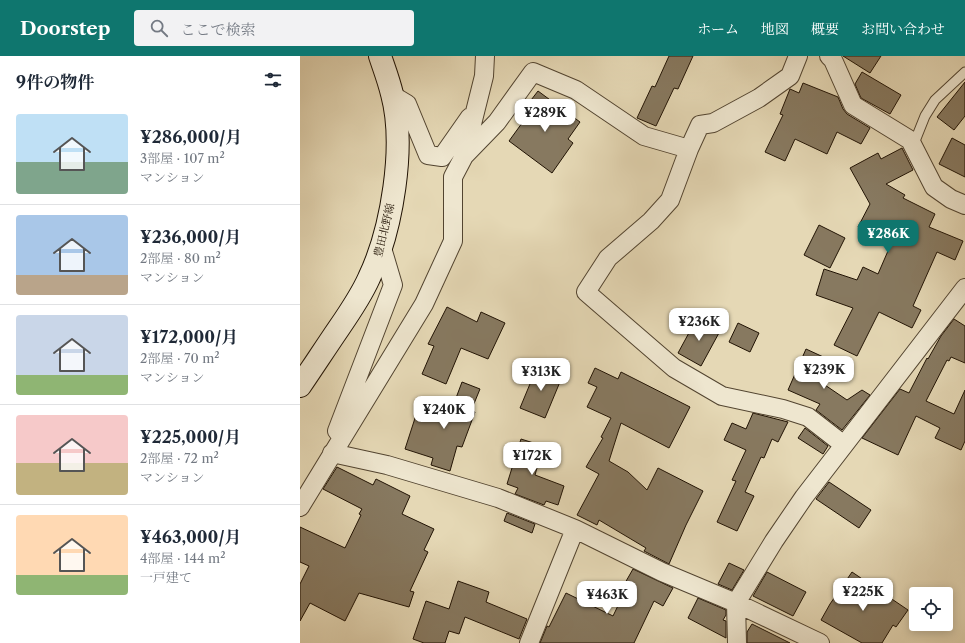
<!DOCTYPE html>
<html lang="ja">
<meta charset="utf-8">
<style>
body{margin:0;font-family:"Libre Caslon Text","Noto Serif JP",serif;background:#f2f2f3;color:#1f2937;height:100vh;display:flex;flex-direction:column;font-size:15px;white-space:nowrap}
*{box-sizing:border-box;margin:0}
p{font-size:13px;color:#747a83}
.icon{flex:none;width:22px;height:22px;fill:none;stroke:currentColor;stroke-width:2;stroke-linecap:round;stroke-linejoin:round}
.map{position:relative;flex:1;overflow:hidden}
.drawer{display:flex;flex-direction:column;background:#fff;width:300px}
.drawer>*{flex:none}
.buttons{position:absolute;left:609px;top:531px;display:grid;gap:8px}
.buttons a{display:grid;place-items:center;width:44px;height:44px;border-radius:4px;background:#fff;box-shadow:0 2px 10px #0003;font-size:20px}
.price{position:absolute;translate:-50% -34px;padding:0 9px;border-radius:8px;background:#fff;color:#222;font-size:13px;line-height:26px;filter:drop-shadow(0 1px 2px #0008)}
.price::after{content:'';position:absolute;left:50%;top:24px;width:12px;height:9px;margin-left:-6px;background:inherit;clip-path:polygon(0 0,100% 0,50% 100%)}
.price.current{background:#0f766e;color:#fff}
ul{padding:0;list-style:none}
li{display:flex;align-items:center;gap:12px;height:100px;padding:0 16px}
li+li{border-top:1px solid #e0e1e3}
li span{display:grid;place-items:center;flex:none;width:112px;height:80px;border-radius:4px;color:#555}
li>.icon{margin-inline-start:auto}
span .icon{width:48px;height:48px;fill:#fffc;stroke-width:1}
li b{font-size:17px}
h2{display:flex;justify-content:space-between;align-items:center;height:48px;padding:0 16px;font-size:17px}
header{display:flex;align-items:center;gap:24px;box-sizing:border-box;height:56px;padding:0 20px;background:#0f766e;color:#fff}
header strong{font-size:19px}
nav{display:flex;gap:22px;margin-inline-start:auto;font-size:14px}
.search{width:280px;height:36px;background:#f2f2f3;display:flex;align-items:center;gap:10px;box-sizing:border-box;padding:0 14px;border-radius:4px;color:#747a83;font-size:15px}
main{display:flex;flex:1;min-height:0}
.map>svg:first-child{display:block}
.building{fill:#877960;stroke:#211304}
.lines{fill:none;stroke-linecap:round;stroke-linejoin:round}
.service-casing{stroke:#524430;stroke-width:11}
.minor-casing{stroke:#524430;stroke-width:20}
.secondary-casing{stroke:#211304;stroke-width:24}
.service{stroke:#eee6cf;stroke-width:9}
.minor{stroke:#eee6cf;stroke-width:18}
.secondary{stroke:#eee6cf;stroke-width:22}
.labels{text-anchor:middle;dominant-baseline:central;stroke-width:3.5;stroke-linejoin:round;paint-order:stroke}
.street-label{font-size:11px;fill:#211304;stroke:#eee6cf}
</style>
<header>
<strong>Doorstep</strong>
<div class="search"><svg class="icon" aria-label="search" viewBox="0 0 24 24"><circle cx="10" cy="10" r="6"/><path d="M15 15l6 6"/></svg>ここで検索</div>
<nav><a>ホーム</a><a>地図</a><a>概要</a><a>お問い合わせ</a></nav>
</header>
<main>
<section class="drawer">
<h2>9件の物件<svg class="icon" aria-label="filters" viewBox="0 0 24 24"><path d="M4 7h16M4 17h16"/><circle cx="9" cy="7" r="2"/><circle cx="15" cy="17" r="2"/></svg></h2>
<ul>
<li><span style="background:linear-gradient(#bfe0f5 60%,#7fa58c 0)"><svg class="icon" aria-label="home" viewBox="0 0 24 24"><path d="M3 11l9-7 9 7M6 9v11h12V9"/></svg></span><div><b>¥286,000/月</b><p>3部屋 · 107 m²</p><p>マンション</p></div></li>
<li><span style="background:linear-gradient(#a9c7e8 75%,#b9a48a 0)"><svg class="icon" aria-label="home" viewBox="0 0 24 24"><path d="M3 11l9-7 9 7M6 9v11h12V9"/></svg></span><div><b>¥236,000/月</b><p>2部屋 · 80 m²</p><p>マンション</p></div></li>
<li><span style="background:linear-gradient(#c9d6e8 75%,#8fb573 0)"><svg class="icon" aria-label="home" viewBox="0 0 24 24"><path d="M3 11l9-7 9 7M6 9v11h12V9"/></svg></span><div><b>¥172,000/月</b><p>2部屋 · 70 m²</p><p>マンション</p></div></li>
<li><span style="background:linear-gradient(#f6c9c9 60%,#c2b280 0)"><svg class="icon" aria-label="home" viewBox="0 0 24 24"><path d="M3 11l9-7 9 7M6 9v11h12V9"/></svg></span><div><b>¥225,000/月</b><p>2部屋 · 72 m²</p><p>マンション</p></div></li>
<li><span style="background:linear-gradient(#ffd9b3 75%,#8fb573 0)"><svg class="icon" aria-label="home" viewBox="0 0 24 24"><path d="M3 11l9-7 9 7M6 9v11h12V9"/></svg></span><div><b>¥463,000/月</b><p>4部屋 · 144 m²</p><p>一戸建て</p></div></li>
</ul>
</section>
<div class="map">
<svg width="665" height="587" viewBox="0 0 665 587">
<rect width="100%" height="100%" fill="#e5d8b5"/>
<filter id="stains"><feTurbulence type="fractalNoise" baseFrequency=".005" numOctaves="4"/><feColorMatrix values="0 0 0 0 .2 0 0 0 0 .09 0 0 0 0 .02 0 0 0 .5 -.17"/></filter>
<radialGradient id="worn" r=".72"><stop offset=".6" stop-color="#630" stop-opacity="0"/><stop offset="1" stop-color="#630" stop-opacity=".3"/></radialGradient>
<path class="building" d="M 369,0 L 393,0 L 378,33 L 374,32 L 356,70 L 337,62 L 352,30 L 355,31 Z
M 543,0 L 581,0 L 570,17 Z
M 562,16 L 601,39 L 590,58 L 561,42 L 555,28 Z
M 665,26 L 665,60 L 654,74 L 637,61 Z
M 503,27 L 538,41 L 543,53 L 547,58 L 570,72 L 561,88 L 537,76 L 527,98 L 495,83 L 485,105 L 465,96 L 483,59 L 480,58 L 490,33 L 499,37 Z
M 238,35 L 280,66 L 268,83 L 273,87 L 252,117 L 209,85 L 233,52 L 228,48 Z
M 652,82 L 665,89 L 665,121 L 639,108 Z
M 602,92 L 613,114 L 586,128 L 605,139 L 603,142 L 635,158 L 629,171 L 663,185 L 655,204 L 637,196 L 613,250 L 621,254 L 612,272 L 579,256 L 557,300 L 534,289 L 553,252 L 516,239 L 524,213 L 557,224 L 563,211 L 578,218 L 591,188 L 558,171 L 570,148 L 550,112 L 578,97 L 581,103 Z
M 519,169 L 545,182 L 530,212 L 504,199 Z
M 147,251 L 177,266 L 181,256 L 205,267 L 188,303 L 161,292 L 146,328 L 122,318 L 134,290 L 128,288 Z
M 397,262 L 420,275 L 401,310 L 378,297 Z
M 654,263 L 665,270 L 665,307 L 651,301 L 649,305 L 647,304 L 626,345 L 654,358 L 665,334 L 665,385 L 661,394 L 635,382 L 640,372 L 616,360 L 598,399 L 562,382 L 600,333 L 609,337 L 627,302 L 628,303 L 641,280 Z
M 438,267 L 459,277 L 450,296 L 429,286 Z
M 506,293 L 532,305 L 522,327 L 547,344 L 562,334 L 570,339 L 542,374 L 516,354 L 520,348 L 488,334 Z
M 237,311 L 262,321 L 245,362 L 220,352 Z
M 295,312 L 318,323 L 321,316 L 390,351 L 369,392 L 321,367 L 309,405 L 328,416 L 347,434 L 358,412 L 403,435 L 386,469 L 369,508 L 344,495 L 346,492 L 299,464 L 297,469 L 277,459 L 299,418 L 286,411 L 303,382 L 301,381 L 311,362 L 287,351 L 297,331 L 288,327 Z
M 162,326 L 180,333 L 171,355 L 175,356 L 162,391 L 157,390 L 150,415 L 131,409 L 133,402 L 105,393 L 117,356 L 147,366 Z
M 453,357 L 488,366 L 478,386 L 472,383 L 464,402 L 461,401 L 445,436 L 454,440 L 437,475 L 417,466 L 436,425 L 432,424 L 446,394 L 424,384 L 432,367 L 446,373 Z
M 505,372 L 528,390 L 523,398 L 498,382 Z
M 221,383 L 243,390 L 235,419 L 264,430 L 258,449 L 246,445 L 244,449 L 215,438 L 218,432 L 207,428 Z
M 37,411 L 73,429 L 76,423 L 110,440 L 102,458 L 134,473 L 124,494 L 128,496 L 110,535 L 114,536 L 109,551 L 59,537 L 45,565 L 10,547 L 0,565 L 0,528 L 9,510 L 0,506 L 0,471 L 45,492 L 61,459 L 59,458 L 62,453 L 23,433 Z
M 529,426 L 571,454 L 559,472 L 516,443 Z
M 207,457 L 235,468 L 232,477 L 204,465 Z
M 429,507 L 444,514 L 432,534 L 418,528 Z
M 333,513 L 373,532 L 363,550 L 354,545 L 334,587 L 240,587 L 247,570 L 249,571 L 266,537 L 313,560 L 328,529 L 325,527 Z
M 467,516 L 506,536 L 493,560 L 453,540 Z
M 552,516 L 608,554 L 596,571 L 593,569 L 582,587 L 562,587 L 521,564 L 530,548 Z
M 158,525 L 189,536 L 186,546 L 227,563 L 219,583 L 165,561 L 159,578 L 149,575 L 145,587 L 124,587 L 113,583 L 126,545 L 149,553 Z
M 398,542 L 426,554 L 426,559 L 423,564 L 426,565 L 426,582 L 388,562 Z
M 452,568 L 490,587 L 447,587 L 447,576 Z"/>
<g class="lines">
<defs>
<path id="service" d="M 613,90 L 625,60 L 635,44 L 665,16"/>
<path id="minor" d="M 498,0 L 490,20 L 459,42 L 413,67 L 400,69 L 389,93 L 370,144 L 351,165 L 308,202 L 286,236 L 374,312 L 422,340 L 483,353 L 508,361 L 544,389
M 529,0 L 533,4 L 553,49 L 610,84 L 634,131 L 651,143 L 665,149
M 92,39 L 107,48 L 128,99 L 142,101 L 170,61
M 165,99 L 197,66 L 233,16 L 276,34 L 344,80 L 389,93
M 37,375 L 93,229 L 82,192
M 32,397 L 87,409 L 198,442 L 275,473 L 362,516 L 436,547 L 520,587
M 0,451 L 124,248 L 153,185 L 153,121 L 164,100 L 184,20 L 185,0
M 229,587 L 275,473
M 437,587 L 436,547 L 474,485 L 504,441 L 665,232"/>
<path id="secondary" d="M 0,330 C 13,311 26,291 39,272 C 50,256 61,240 69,222 C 92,174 106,90 92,38 C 89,25 84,12 80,0"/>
</defs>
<use href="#service" class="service-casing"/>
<use href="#minor" class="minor-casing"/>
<use href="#secondary" class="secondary-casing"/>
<use href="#service" class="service"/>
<use href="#minor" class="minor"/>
<use href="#secondary" class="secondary"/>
</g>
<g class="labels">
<g class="street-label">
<text transform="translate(84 174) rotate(-76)">豊田北野線</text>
</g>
</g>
<rect width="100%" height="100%" filter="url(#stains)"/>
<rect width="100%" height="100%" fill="url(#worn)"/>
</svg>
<div class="buttons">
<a><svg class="icon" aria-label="locate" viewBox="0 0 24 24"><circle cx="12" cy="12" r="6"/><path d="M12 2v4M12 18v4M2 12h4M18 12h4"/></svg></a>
</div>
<b class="price" style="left:245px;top:77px">¥289K</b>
<b class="price current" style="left:588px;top:198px">¥286K</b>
<b class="price" style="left:399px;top:286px">¥236K</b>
<b class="price" style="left:524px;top:334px">¥239K</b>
<b class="price" style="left:241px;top:336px">¥313K</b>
<b class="price" style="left:144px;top:374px">¥240K</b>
<b class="price" style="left:232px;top:420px">¥172K</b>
<b class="price" style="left:563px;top:556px">¥225K</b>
<b class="price" style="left:307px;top:559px">¥463K</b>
</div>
</main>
